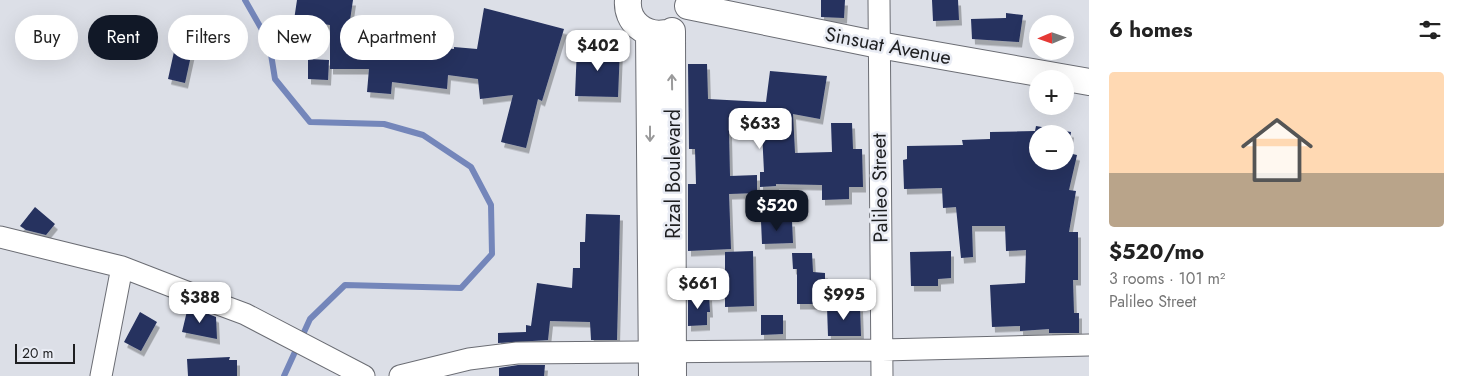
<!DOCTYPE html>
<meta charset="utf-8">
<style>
body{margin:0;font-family:Jost,sans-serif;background:#f2f2f2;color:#222;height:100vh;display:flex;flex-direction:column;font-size:19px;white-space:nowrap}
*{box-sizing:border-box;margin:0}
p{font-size:16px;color:#767676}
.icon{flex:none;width:28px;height:28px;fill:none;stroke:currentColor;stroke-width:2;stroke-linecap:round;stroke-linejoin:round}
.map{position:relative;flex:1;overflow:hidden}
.side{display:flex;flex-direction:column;background:#fff;width:375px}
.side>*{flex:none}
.banner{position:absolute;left:15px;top:15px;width:475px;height:45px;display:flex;gap:10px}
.needle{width:32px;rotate:268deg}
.controls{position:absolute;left:1029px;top:15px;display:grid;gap:10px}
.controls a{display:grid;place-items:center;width:45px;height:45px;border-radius:50%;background:#fff;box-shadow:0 5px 20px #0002;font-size:25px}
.scale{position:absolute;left:15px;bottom:12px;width:60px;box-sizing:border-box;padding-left:5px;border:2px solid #1e1f21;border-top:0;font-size:14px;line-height:18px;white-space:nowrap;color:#1e1f21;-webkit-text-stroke:4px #e9ecf4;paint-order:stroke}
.price{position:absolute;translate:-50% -42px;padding:0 11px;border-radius:10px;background:#fff;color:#222;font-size:16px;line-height:32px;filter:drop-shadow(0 1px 2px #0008)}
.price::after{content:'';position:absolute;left:50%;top:30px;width:15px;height:11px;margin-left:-8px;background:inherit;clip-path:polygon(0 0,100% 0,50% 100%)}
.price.active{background:#111827;color:#fff}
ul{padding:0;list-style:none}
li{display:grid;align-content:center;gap:10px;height:265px;padding:0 20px}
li+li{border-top:1px solid #e0e0e0}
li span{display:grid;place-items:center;height:155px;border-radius:5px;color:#555}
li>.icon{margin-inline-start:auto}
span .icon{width:90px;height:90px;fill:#fffc;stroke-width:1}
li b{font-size:21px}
h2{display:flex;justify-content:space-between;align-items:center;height:60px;padding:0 20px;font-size:21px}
.pill{padding:0 18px;border-radius:22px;background:#fff;box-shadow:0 5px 20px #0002;font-size:18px;line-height:45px}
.pill.active{background:#111827;color:#fff}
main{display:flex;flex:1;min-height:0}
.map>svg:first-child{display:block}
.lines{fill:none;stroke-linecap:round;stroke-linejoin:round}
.stream{stroke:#7486ba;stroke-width:6}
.building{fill:#25315f;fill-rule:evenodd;filter:url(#shadow)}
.minor-casing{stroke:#6b6d74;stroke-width:23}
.major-casing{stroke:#6b6d74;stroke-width:28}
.minor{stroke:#fff;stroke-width:21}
.major{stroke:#fff;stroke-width:26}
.oneway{stroke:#9a9a9b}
.labels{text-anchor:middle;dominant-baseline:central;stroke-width:5;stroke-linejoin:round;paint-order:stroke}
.street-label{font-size:20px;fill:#1e1f21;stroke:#e9ecf4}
</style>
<main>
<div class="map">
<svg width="1089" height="376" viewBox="0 0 1089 376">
<defs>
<filter id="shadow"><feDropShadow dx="3" dy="5.5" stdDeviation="0" flood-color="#0004"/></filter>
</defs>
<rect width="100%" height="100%" fill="#dcdfe7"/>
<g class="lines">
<path class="stream" d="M 245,0 L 269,42 L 275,79 L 310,122 L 384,124 L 423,135 L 471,167 L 491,205 L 492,254 L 461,288 L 345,285 L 310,319 L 284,376"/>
</g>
<path class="building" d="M 297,0 L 353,0 L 349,27 L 398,32 L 397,43 L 454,49 L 454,47 L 477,49 L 484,8 L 564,29 L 542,101 L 538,99 L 526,148 L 501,142 L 513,95 L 480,99 L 478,79 L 448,75 L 447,89 L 392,82 L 391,94 L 367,92 L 369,69 L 330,69 L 330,25 L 294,20 Z
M 821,0 L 845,0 L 844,18 L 821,17 Z
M 932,0 L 958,0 L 959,20 L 933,21 Z
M 1006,13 L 1023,15 L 1019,42 L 972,39 L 971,19 L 1006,18 Z
M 177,38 L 194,42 L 185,83 L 168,79 Z
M 577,47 L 620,48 L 618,97 L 575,96 Z
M 308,59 L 329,60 L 328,80 L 308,79 Z
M 688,64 L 707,64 L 708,99 L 766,102 L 770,71 L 827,76 L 820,119 L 793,114 L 795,153 L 832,152 L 831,123 L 852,123 L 853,149 L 862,149 L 863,187 L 849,187 L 849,199 L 822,200 L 822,185 L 776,184 L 776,186 L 760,187 L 760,172 L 764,172 L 762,131 L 729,132 L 730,176 L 757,175 L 757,193 L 729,194 L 731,249 L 688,251 L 688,184 L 696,184 L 695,149 L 689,149 Z
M 1036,126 L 1071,132 L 1068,153 L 1077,155 L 1069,190 L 1076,191 L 1069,232 L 1078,232 L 1078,280 L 1073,280 L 1074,313 L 1079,313 L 1079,333 L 1049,333 L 1049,329 L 1020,331 L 1020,326 L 992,327 L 990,285 L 1025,283 L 1026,250 L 1006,251 L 1005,226 L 972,226 L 973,257 L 961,258 L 956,207 L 943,208 L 942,188 L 904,189 L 903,160 L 907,159 L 907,146 L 963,145 L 962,140 L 990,139 L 990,132 L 1035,131 ZM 1038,134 L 1065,134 L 1065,161 L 1038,161 Z
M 35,207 L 55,224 L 46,235 L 26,230 L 20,226 Z
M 586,214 L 620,215 L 617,340 L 591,340 L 590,322 L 550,321 L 548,340 L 498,343 L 498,333 L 526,332 L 526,325 L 531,326 L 537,283 L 572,288 L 573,268 L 580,268 L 580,242 L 585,242 Z
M 761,221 L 792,221 L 793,243 L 762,244 Z
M 753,251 L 754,306 L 725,307 L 725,252 Z
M 951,251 L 951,278 L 938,279 L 938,286 L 911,286 L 910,252 Z
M 792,253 L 812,253 L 813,272 L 825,273 L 825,304 L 797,304 L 797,269 L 793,269 Z
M 709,295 L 710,312 L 707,312 L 707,325 L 688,326 L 688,296 Z
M 860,306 L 861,336 L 828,336 L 827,307 Z
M 187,311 L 201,311 L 216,317 L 217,339 L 182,332 Z
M 140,312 L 157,322 L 141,351 L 124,342 Z
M 761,315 L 783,315 L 783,334 L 761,335 Z
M 230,357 L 229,360 L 237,360 L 237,376 L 188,376 L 187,359 Z
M 518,365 L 545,365 L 544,376 L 499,376 L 499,368 Z"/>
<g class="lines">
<defs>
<path id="minor" d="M 879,0 L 882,376
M 0,237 L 122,267 L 210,301 L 245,314 L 364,376
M 101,376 L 122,267
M 400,376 L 469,359 L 517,353 L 882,350 L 1089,345"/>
<path id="major" d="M 628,0 C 626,22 645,37 666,33
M 688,6 L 879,45 L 1089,82
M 672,31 L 673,376
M 649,33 L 652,376"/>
</defs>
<use href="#minor" class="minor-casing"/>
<use href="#major" class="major-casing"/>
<use href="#minor" class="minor"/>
<use href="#major" class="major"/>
</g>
<defs><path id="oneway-shaft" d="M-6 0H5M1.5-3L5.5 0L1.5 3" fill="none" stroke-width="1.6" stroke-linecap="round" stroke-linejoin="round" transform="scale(1.25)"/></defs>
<g class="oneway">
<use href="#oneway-shaft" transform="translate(672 82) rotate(-91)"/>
<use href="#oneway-shaft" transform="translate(650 134) rotate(90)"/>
</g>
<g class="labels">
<g class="street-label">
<text transform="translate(888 46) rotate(11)">Sinsuat Avenue</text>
<text transform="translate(673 174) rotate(-90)">Rizal Boulevard</text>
<text transform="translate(880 188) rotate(-91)">Palileo Street</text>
</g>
</g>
</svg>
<div class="controls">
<a><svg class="needle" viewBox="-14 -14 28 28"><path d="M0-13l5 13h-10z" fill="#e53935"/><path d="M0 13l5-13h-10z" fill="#767676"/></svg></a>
<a>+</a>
<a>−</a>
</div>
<div class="scale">20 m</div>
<b class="price" style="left:598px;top:72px">$402</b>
<b class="price" style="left:760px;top:150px">$633</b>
<b class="price active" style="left:777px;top:232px">$520</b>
<b class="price" style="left:698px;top:310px">$661</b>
<b class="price" style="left:844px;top:321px">$995</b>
<b class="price" style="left:200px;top:324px">$388</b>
<div class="banner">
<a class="pill">Buy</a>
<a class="pill active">Rent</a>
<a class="pill">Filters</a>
<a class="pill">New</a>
<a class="pill">Apartment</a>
</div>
</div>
<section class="side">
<h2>6 homes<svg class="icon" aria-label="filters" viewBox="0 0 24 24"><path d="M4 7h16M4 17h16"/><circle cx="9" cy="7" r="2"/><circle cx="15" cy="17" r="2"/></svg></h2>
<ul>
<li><span style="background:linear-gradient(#ffd9b3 65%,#b9a48a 0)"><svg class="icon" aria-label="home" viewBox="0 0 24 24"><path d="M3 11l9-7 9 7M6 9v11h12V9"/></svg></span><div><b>$520/mo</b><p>3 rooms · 101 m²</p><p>Palileo Street</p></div></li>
</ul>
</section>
</main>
